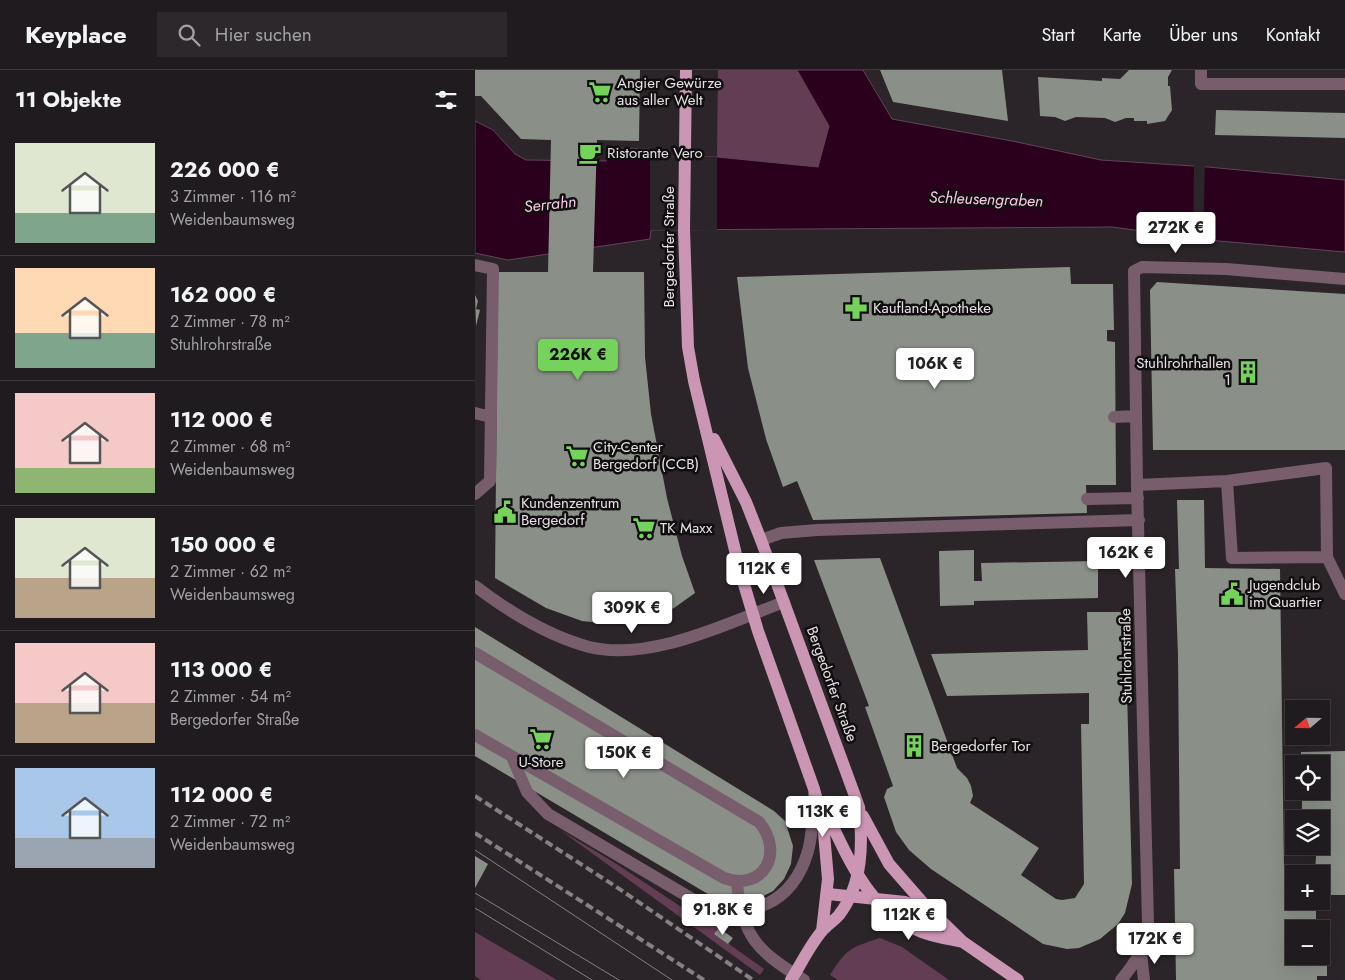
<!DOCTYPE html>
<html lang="de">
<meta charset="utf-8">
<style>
body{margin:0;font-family:Jost,sans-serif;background:#2d282b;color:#f1f3f6;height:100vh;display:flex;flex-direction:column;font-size:19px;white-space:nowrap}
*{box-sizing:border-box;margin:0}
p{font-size:16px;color:#a2a1a4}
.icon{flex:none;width:28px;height:28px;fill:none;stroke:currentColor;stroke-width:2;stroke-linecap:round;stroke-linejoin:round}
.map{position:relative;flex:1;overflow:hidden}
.side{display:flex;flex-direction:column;background:#201b1e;width:475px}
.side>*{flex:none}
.needle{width:32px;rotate:250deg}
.controls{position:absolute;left:810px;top:630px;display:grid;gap:10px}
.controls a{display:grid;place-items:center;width:45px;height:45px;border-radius:0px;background:#201b1e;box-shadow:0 5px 20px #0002,0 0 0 1px #3d393c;font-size:25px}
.price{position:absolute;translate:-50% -42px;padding:0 11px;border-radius:5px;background:#fff;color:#222;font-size:16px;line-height:32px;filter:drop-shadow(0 1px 2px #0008)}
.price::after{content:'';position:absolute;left:50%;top:30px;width:15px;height:11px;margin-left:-8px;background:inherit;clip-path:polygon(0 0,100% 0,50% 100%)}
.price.active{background:#75d25b;color:#111}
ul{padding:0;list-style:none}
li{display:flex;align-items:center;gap:15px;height:125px;padding:0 15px}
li+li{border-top:1px solid #3d393c}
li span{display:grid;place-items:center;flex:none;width:140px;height:100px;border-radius:0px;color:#555}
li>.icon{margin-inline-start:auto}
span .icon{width:60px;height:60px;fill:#fffc;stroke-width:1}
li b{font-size:21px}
h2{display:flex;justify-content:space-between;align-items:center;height:60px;padding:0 15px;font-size:21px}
header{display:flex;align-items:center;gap:30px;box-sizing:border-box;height:70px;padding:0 25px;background:#201b1e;border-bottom:1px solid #3d393c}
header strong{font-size:24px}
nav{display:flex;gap:28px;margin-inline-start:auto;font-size:18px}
.search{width:350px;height:45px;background:#2d282b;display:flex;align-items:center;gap:12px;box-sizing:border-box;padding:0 18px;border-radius:0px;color:#a2a1a4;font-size:19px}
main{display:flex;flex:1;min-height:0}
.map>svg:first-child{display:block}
.green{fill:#633d54}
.water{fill:#2b001d;stroke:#634459}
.pier{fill:#2b2428}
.building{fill:#8a9088}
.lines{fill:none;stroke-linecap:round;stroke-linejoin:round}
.minor{stroke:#785e6d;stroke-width:12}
.major{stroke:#cb95b4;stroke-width:12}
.tram{stroke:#868083;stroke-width:1}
.rail{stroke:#868083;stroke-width:4;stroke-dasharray:8 4;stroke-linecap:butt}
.labels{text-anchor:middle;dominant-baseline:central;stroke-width:5;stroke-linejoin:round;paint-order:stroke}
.poi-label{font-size:15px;fill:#e6e1e4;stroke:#110e10;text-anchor:start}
.street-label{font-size:15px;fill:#e6e1e4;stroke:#110e10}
.water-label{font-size:16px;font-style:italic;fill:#fdc8e6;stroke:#110e10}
</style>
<header>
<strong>Keyplace</strong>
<div class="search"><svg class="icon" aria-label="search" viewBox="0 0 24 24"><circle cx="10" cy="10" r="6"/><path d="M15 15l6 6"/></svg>Hier suchen</div>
<nav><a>Start</a><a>Karte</a><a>Über uns</a><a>Kontakt</a></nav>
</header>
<main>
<section class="side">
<h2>11 Objekte<svg class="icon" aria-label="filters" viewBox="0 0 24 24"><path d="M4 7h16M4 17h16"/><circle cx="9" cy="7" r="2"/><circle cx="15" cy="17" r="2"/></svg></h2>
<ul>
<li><span style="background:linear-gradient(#dfe7d0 70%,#7fa58c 0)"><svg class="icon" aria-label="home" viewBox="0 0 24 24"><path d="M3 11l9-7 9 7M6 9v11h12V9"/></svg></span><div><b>226 000 €</b><p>3 Zimmer · 116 m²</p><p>Weidenbaumsweg</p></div></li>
<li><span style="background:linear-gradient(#ffd9b3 65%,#7fa58c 0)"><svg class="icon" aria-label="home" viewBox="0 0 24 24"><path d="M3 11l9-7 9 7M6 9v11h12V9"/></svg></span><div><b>162 000 €</b><p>2 Zimmer · 78 m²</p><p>Stuhlrohrstraße</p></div></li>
<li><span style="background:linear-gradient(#f6c9c9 75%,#8fb573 0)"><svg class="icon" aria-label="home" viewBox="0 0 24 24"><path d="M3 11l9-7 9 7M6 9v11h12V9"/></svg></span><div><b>112 000 €</b><p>2 Zimmer · 68 m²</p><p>Weidenbaumsweg</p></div></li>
<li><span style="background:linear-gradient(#dfe7d0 60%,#b9a48a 0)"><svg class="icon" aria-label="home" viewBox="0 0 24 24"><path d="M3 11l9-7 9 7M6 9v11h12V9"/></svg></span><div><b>150 000 €</b><p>2 Zimmer · 62 m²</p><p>Weidenbaumsweg</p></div></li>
<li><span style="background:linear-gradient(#f6c9c9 60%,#b9a48a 0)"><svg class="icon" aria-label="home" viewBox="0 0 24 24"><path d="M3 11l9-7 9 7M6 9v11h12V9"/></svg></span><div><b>113 000 €</b><p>2 Zimmer · 54 m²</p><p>Bergedorfer Straße</p></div></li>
<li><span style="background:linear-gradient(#a9c7e8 70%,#9aa5b1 0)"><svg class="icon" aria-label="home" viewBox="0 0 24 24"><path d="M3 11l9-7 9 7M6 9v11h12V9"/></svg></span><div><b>112 000 €</b><p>2 Zimmer · 72 m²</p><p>Weidenbaumsweg</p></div></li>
</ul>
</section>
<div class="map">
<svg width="870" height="910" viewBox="0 0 870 910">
<rect width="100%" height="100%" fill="#2b2428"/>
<path class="green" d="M 243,0 L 322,0 L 354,56 L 343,97 L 242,87 Z
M 85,760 L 140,793 L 220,846 L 244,857 L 240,864 L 289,899 L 285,905 Z
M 0,862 L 82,910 L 6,910 L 0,906 Z
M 405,868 L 427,877 L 474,910 L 363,910 L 355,905 C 372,878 375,878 405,868 Z"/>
<path class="water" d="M 322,0 L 388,0 L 417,49 L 537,71 L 626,90 L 733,97 L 870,110 L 870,182 L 733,170 L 637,157 L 176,160 L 175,169 L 33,190 L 0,183 L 0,51 L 18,60 L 40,84 L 51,90 L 131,91 L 141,78 L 175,79 L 176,87 L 242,87 L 343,97 L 354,56 Z"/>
<path class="pier" d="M 175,87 L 242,87 L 242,160 L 175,160 Z
M 719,95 L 730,95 L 728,171 L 718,170 Z"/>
<path class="building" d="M 0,0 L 165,0 L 164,71 L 122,70 L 118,202 L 169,202 L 170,287 L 176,344 L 192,428 L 207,486 L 220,523 L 199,538 L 181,546 L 162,551 L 136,554 L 107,551 L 71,538 L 20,508 L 23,202 L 73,202 L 76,70 L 46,69 L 6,26 L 0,26 Z
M 405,0 L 527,0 L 533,51 L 418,32 Z
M 654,0 L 697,0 L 693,7 L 693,16 L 695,16 L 697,40 L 690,51 L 672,54 L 672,51 L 659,51 L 659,48 L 651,48 L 640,52 L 630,48 L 601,47 L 590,51 L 580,47 L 565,46 L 563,7 L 627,11 L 627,8 L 645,9 Z
M 741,40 L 870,43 L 870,68 L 740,65 Z
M 595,197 L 596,214 L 638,214 L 639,260 L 632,260 L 632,271 L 640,272 L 641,415 L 611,415 L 612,443 L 338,450 L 322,411 L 308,417 L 291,369 L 273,298 L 262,207 Z
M 682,212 L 870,224 L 870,380 L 678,380 L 675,220 Z
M 0,225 L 3,231 L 1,239 L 5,240 L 1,256 Z
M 702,430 L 729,430 L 730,498 L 805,499 L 809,800 L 840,799 L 842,776 L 846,776 L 846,749 L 827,749 L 827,721 L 846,721 L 846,694 L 826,694 L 826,682 L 870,681 L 870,825 L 846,825 L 846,804 L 819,804 L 819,831 L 841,831 L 841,859 L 819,859 L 819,886 L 846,886 L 846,874 L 852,874 L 852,906 L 842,906 L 842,910 L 701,910 L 699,799 L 705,799 L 703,586 L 700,499 L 704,499 Z
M 499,480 L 499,511 L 507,511 L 506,493 L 623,491 L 623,528 L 499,531 L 499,535 L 465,536 L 464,481 Z
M 405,488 L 482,698 L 492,708 L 496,716 L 498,726 L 495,733 L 564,778 L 546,805 L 581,829 L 587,830 L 600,828 L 609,814 L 606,654 L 614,654 L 614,623 L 472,626 L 456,584 L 613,580 L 612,542 L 650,542 L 657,814 L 650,843 L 643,854 L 625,869 L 604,878 L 592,879 L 568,874 L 456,799 L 434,780 L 421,762 L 409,727 L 412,719 L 418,716 L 390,637 L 394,636 L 339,490 Z
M 0,557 L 299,741 L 310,751 L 318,776 L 316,794 L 309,809 L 298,821 L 283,829 L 257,832 L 238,827 L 0,686 Z
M 0,786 L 13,794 L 0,818 Z
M 244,858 L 258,868 L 253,874 L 239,864 Z"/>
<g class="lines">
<path class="minor" d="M 726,0 L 726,14 L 870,14
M 0,195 L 18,199 L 15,411 L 0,424
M 0,343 L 16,347
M 639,347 L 661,346
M 662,415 L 752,411 L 851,398 L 852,487 L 757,488 L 752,411
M 612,429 L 663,428
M 286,470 L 306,463 L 342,460 L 664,450
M 852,487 L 870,524
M 0,516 C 34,542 73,566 114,577 C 175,592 253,553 309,532
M 0,583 L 284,752 C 310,783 288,822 249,808 L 0,665
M 37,687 L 52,722 L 73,744 L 224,833 C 272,853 318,834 333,781 C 338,763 338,743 339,724
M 262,813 C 267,868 284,882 329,910
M 666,883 L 669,910
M 646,910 C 661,892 671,876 673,853 L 662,415 L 659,201 L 667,197 L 751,199 L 870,209"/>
<path class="major" d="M 211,0 L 209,160 L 213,277 L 219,311 L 265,501 L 283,561 L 339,719 L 348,752 L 353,809 L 347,861
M 239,369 L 271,432 L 286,470 L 384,737 C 388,774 388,814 364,845 C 359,851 352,855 347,861 C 335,875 326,894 316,910
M 351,742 C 373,788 395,843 447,862 C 460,867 474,869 488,872
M 388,746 L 414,794 L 448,833 L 488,872 L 543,910
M 353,824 L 430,832 L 451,841"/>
<path class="tram" d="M 0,780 L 197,910
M 0,823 L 144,910
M 0,838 L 117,910"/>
<path class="rail" d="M 0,726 L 140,816 L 278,910
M 0,763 L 229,910"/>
</g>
<defs>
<symbol id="supermarket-bare" viewBox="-9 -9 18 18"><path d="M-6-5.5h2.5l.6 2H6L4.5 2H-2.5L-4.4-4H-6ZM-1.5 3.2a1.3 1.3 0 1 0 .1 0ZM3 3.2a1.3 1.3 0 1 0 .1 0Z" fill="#75d25b" stroke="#110e10" stroke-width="2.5" paint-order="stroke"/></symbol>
<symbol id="cafe-bare" viewBox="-9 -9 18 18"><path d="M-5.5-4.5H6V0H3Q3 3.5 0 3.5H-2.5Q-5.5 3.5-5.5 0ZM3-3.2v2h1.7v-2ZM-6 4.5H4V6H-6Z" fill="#75d25b" stroke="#110e10" stroke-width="2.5" paint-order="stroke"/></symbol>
<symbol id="pharmacy-bare" viewBox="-9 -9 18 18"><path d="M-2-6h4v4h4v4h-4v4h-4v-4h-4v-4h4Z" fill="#75d25b" stroke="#110e10" stroke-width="2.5" paint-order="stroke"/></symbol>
<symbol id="building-bare" viewBox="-9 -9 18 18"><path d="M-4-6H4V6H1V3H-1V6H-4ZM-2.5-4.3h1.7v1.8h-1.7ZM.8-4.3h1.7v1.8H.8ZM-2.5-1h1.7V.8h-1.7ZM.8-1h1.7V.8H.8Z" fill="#75d25b" stroke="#110e10" stroke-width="2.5" paint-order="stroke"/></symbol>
<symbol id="civic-bare" viewBox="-9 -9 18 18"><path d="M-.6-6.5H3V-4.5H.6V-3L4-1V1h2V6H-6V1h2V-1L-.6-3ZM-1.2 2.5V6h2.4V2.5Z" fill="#75d25b" stroke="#110e10" stroke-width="2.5" paint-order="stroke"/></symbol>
</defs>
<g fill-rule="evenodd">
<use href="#supermarket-bare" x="109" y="6" width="32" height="32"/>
<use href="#cafe-bare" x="99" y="67" width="32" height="32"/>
<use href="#pharmacy-bare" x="365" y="222" width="32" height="32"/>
<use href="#building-bare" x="757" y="286" width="32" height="32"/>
<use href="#supermarket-bare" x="86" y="370" width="32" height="32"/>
<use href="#civic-bare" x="14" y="426" width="32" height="32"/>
<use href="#supermarket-bare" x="153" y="442" width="32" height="32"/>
<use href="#civic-bare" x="741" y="508" width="32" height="32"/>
<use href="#supermarket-bare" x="50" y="653" width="32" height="32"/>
<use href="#building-bare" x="423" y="660" width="32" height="32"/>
</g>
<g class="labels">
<g class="poi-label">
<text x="142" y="13">Angier Gewürze<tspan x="142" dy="17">aus aller Welt</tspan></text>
<text x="132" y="83">Ristorante Vero</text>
<text x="398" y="238">Kaufland-Apotheke</text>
<text x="756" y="293" text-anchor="end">Stuhlrohrhallen<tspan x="756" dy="17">1</tspan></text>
<text x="118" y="377">City-Center<tspan x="118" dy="17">Bergedorf (CCB)</tspan></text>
<text x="46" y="433">Kundenzentrum<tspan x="46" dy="17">Bergedorf</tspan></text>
<text x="185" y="458">TK Maxx</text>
<text x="774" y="515">Jugendclub<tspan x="774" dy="17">im Quartier</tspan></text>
<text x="456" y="676">Bergedorfer Tor</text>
<text x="66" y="692" text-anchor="middle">U-Store</text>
</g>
<g class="street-label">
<text transform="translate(194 177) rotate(-90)">Bergedorfer Straße</text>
<text transform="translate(651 586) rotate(-91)">Stuhlrohrstraße</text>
<text transform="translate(357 614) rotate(70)">Bergedorfer Straße</text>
</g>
<g class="water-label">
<text transform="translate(511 129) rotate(2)">Schleusengraben</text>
<text transform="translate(75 134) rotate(-6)">Serrahn</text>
</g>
</g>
</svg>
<div class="controls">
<a><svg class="needle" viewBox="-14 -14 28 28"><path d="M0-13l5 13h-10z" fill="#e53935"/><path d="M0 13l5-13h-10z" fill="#a2a1a4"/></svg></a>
<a><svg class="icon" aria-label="locate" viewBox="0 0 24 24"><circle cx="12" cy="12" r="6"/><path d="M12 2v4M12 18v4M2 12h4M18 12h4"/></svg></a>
<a><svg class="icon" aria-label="layers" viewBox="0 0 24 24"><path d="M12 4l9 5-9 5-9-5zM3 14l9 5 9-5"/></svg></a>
<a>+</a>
<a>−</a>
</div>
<b class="price" style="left:701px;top:184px">272K €</b>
<b class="price active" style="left:103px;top:311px">226K €</b>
<b class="price" style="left:460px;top:320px">106K €</b>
<b class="price" style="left:651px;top:509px">162K €</b>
<b class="price" style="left:289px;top:525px">112K €</b>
<b class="price" style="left:157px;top:564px">309K €</b>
<b class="price" style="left:149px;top:709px">150K €</b>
<b class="price" style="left:348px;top:768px">113K €</b>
<b class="price" style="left:248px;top:866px">91.8K €</b>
<b class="price" style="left:434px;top:871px">112K €</b>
<b class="price" style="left:680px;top:895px">172K €</b>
</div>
</main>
